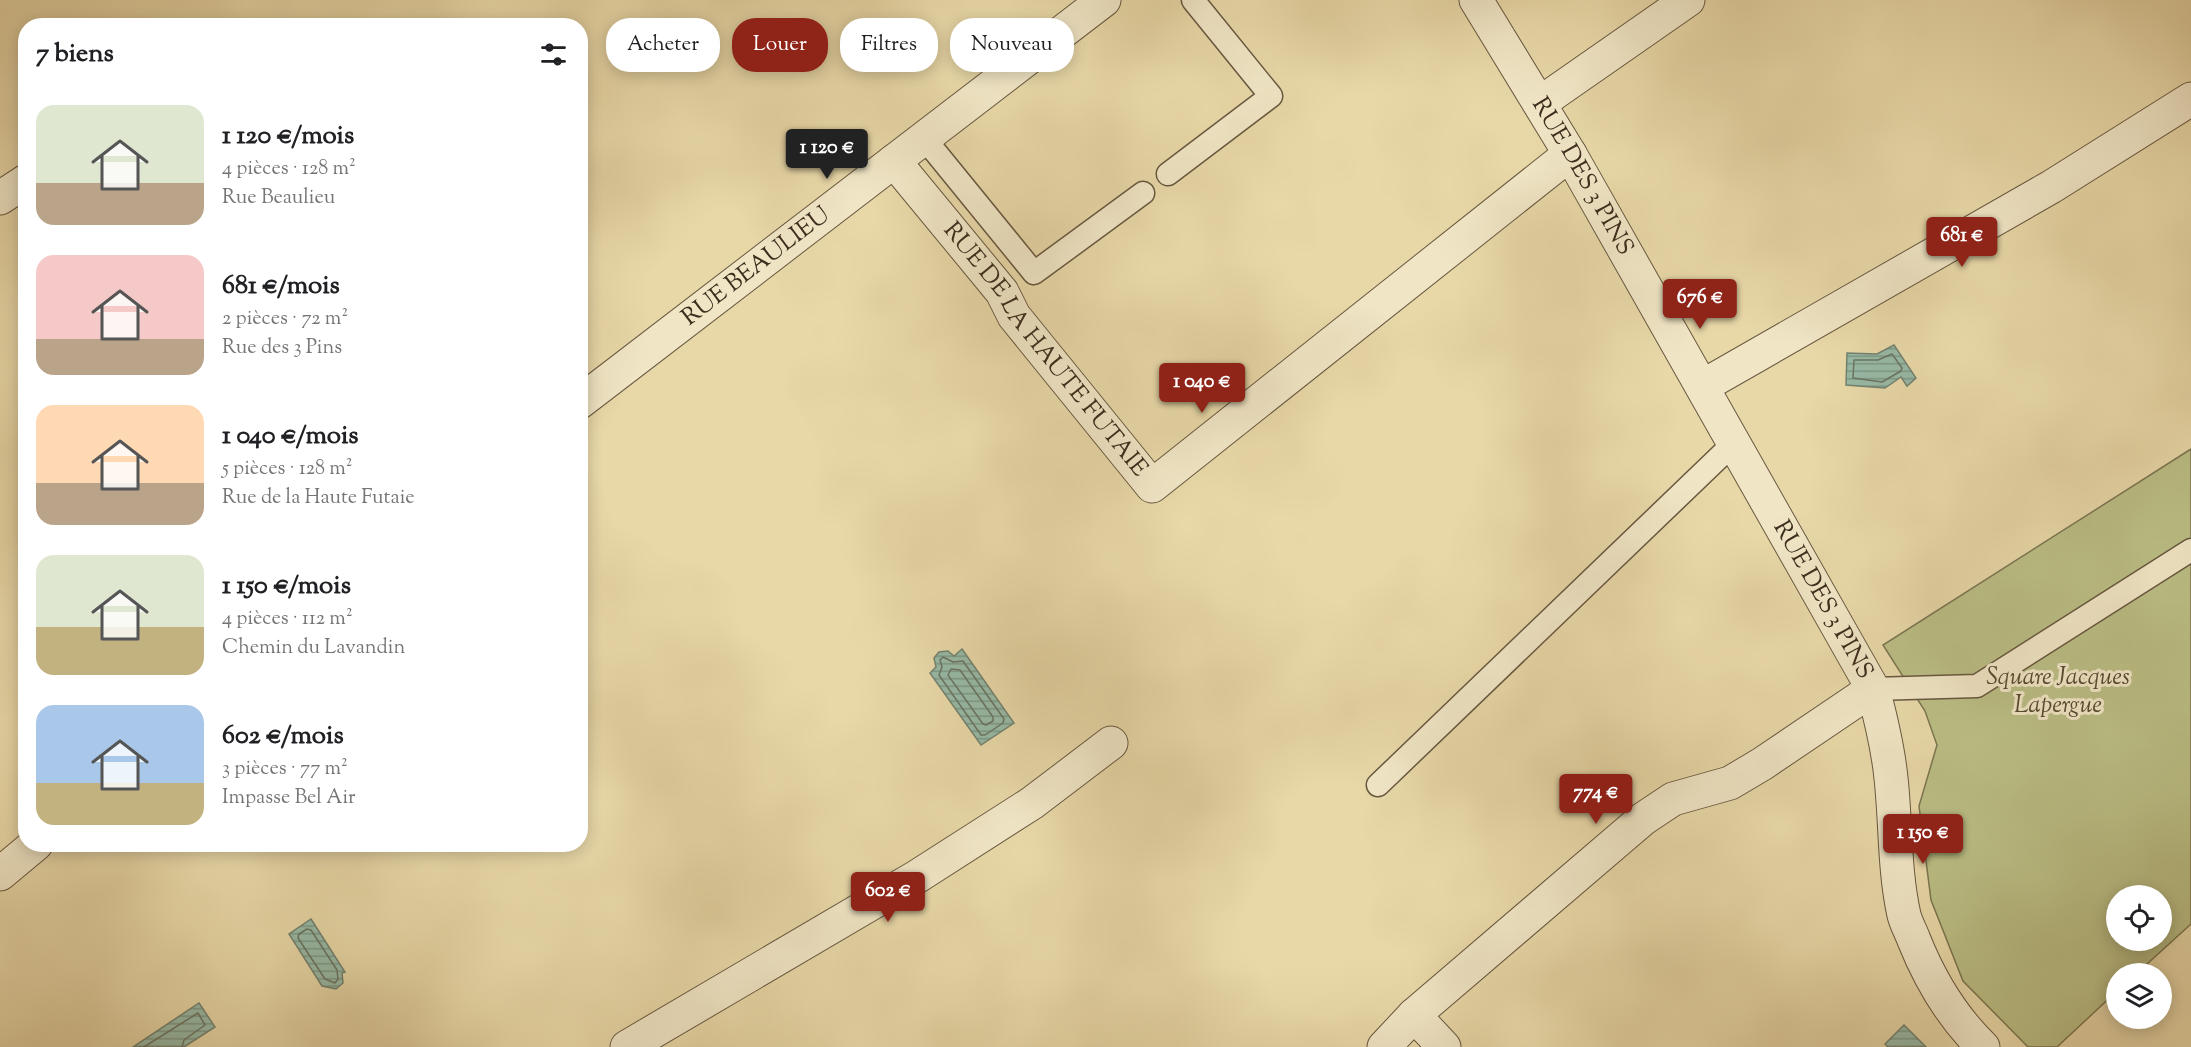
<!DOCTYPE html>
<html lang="fr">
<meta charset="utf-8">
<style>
body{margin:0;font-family:"Sorts Mill Goudy",serif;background:#f2f2f2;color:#202124;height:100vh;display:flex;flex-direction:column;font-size:22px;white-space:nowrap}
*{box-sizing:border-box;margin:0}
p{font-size:20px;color:#757577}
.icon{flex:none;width:33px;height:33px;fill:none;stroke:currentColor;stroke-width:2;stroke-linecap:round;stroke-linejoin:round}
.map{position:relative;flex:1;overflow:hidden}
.side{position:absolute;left:18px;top:18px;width:570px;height:834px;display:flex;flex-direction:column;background:#fff;border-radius:24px;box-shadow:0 3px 15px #0003}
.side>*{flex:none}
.top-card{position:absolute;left:606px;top:18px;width:570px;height:54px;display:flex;gap:12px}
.buttons{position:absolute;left:2106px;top:885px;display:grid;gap:12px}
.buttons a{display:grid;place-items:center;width:66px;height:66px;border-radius:50%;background:#fff;box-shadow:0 3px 15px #0003;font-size:30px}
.price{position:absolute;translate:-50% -51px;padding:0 14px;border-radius:6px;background:#8f2418;color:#fff;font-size:20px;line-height:39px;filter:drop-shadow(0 2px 3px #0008)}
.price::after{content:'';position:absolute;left:50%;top:36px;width:18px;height:14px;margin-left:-9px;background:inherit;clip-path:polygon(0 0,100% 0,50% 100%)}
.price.selected{background:#222;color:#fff}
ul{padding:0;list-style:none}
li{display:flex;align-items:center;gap:18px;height:150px;padding:0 18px}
li span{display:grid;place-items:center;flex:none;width:168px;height:120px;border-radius:18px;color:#555}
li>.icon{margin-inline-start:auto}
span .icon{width:72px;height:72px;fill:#fffc;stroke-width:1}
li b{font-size:26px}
h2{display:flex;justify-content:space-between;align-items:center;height:72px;padding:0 18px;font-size:26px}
.tag{padding:0 21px;border-radius:24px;background:#fff;box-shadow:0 3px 15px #0003;font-size:21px;line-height:54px}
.tag.selected{background:#8f2418;color:#fff}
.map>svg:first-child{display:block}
.green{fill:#babe85;stroke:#7c7651;stroke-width:1.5;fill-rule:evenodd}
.water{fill:url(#water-rules);stroke:#738270;stroke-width:1.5}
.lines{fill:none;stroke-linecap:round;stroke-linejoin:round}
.shore{stroke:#6a7462;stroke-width:1.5}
.service-casing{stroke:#685840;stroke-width:25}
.minor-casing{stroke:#685840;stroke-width:35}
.tertiary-casing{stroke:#685840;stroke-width:35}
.service{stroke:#f0e6c6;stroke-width:22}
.minor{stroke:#f0e6c6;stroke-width:33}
.tertiary{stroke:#f0e6c6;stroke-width:33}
.labels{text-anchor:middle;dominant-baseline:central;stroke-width:6;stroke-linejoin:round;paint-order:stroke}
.street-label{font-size:24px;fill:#3d2d1d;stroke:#f0e6c6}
.park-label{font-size:24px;font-style:italic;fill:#564a32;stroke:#f0e6c6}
</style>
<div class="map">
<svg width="2191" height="1047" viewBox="0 0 2191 1047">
<defs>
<pattern id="water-rules" width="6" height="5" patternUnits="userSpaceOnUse" patternTransform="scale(1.5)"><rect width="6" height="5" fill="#97baa7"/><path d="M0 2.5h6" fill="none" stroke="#7c9887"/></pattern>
</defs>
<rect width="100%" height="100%" fill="#e8d8a8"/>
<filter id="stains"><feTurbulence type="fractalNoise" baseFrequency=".00333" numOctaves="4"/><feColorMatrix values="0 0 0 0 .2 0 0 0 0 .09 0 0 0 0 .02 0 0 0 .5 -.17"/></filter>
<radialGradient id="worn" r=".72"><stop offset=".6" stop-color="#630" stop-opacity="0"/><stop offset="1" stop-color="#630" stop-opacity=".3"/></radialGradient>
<path class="green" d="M 2191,449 L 2191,924 L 2137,973 L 2116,974 L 2116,992 L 2057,1047 L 2028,1047 L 1963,981 L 1931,900 L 1919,806 L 1937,745 L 1925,711 L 1883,645 ZM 2116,896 L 2162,896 L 2162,940 L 2116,940 Z"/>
<path class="water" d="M 1894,345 L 1916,378 L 1907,386 L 1901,377 L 1885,388 L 1846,385 L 1847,353 L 1877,354 Z
M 962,649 L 1014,723 L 981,745 L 930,673 L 936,667 L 934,658 L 939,652 L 948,651 L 954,656 Z
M 311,919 L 345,972 L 342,973 L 343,983 L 336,989 L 322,986 L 289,934 Z
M 199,1003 L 215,1027 L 184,1047 L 133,1047 Z
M 1904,1025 L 1926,1047 L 1888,1047 L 1885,1044 Z"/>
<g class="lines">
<path class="shore" d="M 1892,354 L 1902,368 L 1901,371 L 1882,382 L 1853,378 L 1854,360 L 1878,360 Z
M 943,657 L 953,662 L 963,661 L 1004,719 L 1003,723 L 985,735 L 981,735 L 939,675 L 942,667 L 940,660 Z
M 951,669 L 960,670 L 993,717 L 993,721 L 986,725 L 983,724 L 948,675 Z
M 307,929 L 311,930 L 337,970 L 338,979 L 335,983 L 325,979 L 298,938 L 299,934 Z
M 144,1047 L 198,1013 L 205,1025 L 184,1040 L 182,1047"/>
<defs>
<path id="service" d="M 924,138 L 1034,273 L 1143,193
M 1168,174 L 1271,96 L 1193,0
M 1873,689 L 1977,686 L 2191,550
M 1378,785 L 1734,443"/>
<g id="minor">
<path id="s1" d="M 1476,0 L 1570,154 L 1873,689 C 1881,719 1888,748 1891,778 C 1896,824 1894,870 1904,915 C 1906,923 1911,932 1914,940 C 1930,980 1952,1017 1983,1047"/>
<path d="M 1540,103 L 1688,0"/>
<path id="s2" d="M 894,161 L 1002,292 L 1014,316 L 1152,486 L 1570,154"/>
<path d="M 0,198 L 26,181"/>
<path d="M 1703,386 L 2051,187 L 2191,99"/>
<path d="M 1414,1015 L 1444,1047"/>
<path d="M 627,1047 L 918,876 L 1032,803 L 1111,743"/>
<path d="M 1384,1047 L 1414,1015 L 1643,819 L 1673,799 L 1730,783 L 1762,764 L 1873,689"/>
</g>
<g id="tertiary">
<path id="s3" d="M 580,402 L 1104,0"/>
<path d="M 0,874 L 36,844"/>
</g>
</defs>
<use href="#service" class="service-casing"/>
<use href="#minor" class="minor-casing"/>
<use href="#tertiary" class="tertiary-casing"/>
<use href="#service" class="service"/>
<use href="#minor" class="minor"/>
<use href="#tertiary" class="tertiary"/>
</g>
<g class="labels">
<g class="street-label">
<text stroke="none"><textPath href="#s1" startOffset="206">RUE DES 3 PINS</textPath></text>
<text stroke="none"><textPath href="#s3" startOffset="222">RUE BEAULIEU</textPath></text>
<text stroke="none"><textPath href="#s2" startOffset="242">RUE DE LA HAUTE FUTAIE</textPath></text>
<text stroke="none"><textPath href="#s1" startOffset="693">RUE DES 3 PINS</textPath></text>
</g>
<g class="park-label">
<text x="2058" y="678">Square Jacques<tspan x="2058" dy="28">Lapergue</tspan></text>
</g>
</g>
<rect width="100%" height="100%" filter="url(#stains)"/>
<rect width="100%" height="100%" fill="url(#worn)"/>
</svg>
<div class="buttons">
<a><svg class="icon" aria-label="locate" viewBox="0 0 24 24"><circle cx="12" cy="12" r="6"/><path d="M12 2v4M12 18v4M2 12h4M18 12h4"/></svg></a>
<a><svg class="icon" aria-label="layers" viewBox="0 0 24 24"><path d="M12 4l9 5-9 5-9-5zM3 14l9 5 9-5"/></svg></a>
</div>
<b class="price selected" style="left:827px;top:180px">1 120 €</b>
<b class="price" style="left:1962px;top:268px">681 €</b>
<b class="price" style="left:1700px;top:330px">676 €</b>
<b class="price" style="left:1202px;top:414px">1 040 €</b>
<b class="price" style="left:1596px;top:825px">774 €</b>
<b class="price" style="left:1923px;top:865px">1 150 €</b>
<b class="price" style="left:888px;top:923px">602 €</b>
<div class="top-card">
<a class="tag">Acheter</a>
<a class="tag selected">Louer</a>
<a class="tag">Filtres</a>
<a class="tag">Nouveau</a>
</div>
<section class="side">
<h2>7 biens<svg class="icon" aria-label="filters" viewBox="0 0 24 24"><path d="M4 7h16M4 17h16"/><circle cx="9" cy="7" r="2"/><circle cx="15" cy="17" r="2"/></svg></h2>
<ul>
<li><span style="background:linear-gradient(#dfe7d0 65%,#b9a48a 0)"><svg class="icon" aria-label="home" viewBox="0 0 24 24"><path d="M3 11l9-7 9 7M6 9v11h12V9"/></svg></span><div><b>1 120 €/mois</b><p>4 pièces · 128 m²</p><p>Rue Beaulieu</p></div></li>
<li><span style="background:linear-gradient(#f6c9c9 70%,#b9a48a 0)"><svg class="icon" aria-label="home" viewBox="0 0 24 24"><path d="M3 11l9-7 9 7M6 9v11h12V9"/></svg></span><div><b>681 €/mois</b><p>2 pièces · 72 m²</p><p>Rue des 3 Pins</p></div></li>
<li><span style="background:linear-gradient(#ffd9b3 65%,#b9a48a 0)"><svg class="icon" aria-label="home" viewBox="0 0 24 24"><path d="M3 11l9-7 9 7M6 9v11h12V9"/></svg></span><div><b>1 040 €/mois</b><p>5 pièces · 128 m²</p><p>Rue de la Haute Futaie</p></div></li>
<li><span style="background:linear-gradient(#dfe7d0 60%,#c2b280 0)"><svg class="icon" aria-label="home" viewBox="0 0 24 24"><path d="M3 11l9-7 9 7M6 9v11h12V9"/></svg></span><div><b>1 150 €/mois</b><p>4 pièces · 112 m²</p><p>Chemin du Lavandin</p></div></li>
<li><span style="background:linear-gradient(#a9c7e8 65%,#c2b280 0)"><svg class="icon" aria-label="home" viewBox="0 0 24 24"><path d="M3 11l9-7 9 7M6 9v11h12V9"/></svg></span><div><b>602 €/mois</b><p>3 pièces · 77 m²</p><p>Impasse Bel Air</p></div></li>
</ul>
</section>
</div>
